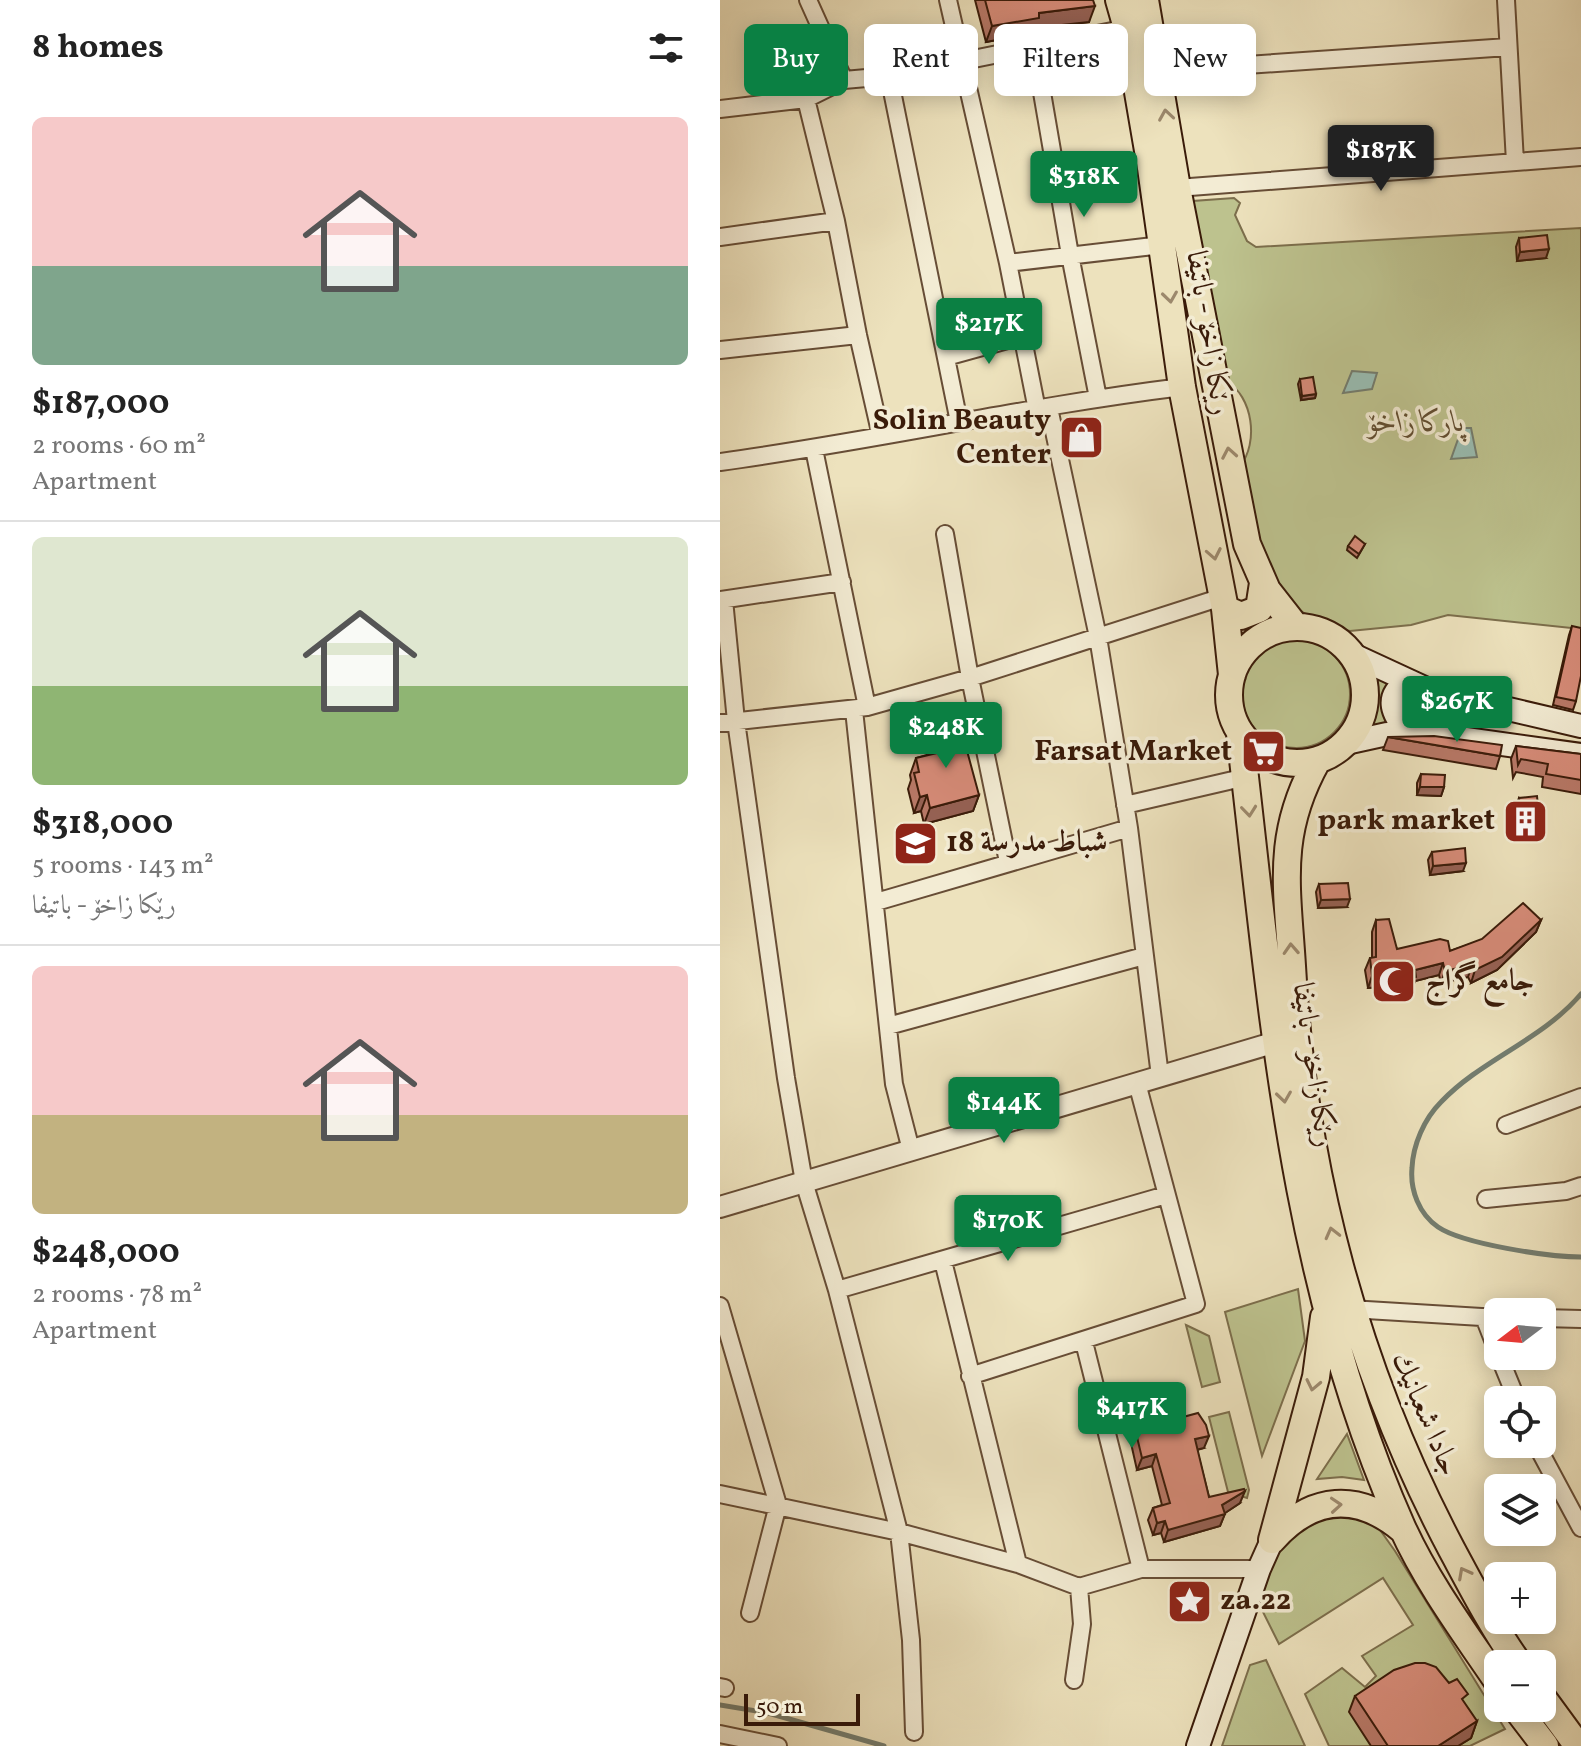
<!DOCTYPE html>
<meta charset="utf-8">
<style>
body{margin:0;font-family:Vollkorn,Amiri,serif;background:#f2f2f2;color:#222;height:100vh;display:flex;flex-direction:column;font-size:30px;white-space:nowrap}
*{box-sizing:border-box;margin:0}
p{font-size:26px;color:#767676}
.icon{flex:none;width:44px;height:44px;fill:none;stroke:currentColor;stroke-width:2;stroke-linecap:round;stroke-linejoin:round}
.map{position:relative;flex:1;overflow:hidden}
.drawer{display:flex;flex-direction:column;background:#fff;width:720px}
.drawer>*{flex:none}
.banner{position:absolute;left:24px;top:24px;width:716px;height:72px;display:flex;gap:16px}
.needle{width:52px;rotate:254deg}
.tools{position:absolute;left:764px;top:1298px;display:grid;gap:16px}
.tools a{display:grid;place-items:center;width:72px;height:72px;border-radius:12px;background:#fff;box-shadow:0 4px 20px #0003;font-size:40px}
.scale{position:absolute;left:24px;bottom:20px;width:116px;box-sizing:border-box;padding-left:8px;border:4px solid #3a1b09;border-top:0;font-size:22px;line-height:28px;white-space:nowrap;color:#3a1b09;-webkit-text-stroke:6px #f3ecd4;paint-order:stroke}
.price{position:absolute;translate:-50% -68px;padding:0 18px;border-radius:8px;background:#0b8043;color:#fff;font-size:26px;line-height:52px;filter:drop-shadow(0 2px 4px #0008)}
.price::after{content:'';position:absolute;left:50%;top:48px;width:24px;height:18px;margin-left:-12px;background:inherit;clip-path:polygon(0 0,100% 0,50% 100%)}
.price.current{background:#222;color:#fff}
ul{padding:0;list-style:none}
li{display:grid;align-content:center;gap:16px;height:424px;padding:0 32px}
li+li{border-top:2px solid #e0e0e0}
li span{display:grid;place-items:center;height:248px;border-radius:12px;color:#555}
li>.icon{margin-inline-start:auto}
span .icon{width:144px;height:144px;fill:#fffc;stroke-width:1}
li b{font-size:34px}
h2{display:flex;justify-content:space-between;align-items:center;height:96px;padding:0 32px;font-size:34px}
.tag{padding:0 28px;border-radius:12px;background:#fff;box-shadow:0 4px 20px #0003;font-size:28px;line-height:72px}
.tag.current{background:#0b8043;color:#fff}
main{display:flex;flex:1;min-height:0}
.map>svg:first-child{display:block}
.green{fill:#bdc28e;stroke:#7c6e4c;stroke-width:2}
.water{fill:#99bdb2;stroke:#737c6e;stroke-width:2}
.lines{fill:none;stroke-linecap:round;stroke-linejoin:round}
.stream{stroke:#737c6e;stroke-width:5}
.minor-casing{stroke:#674d36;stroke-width:20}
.tertiary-casing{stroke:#674d36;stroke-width:24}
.secondary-casing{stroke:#3a1b09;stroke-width:26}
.trunk-casing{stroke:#3a1b09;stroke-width:30}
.minor{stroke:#f3ecd4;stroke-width:16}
.tertiary{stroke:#f3ecd4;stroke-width:20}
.secondary{stroke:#f3ecd4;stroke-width:22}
.trunk{stroke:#ede2bd;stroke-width:26}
.wall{fill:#b87867;stroke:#3a1b09;stroke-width:2}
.shaded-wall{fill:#966154;stroke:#3a1b09;stroke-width:2}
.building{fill:#d68b78;stroke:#3a1b09;stroke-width:2}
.oneway{stroke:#9c886c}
.labels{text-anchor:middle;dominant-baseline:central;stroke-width:7;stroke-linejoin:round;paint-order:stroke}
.street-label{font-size:30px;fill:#3a1b09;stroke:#f3ecd4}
.poi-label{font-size:30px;font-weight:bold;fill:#3a1b09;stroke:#f3ecd4;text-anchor:end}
.park-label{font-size:30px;font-style:italic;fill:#614d31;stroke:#f3ecd4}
</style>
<main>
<section class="drawer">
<h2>8 homes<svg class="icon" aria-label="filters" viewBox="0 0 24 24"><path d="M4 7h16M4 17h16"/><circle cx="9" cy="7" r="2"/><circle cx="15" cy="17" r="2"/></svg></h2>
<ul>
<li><span style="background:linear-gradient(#f6c9c9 60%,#7fa58c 0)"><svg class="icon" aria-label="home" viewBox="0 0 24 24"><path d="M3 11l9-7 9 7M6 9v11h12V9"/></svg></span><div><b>$187,000</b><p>2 rooms · 60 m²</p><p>Apartment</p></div></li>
<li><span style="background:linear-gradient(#dfe7d0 60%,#8fb573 0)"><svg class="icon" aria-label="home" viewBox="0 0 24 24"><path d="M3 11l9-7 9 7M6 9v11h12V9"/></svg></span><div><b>$318,000</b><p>5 rooms · 143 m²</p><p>رێکا زاخۆ - باتیفا</p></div></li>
<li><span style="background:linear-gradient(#f6c9c9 60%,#c2b280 0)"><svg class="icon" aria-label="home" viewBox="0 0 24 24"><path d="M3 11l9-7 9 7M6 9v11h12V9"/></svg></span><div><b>$248,000</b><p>2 rooms · 78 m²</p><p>Apartment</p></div></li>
</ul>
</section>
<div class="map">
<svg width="861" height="1746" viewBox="0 0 861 1746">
<rect width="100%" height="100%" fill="#ede2bd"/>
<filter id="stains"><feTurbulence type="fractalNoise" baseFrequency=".0025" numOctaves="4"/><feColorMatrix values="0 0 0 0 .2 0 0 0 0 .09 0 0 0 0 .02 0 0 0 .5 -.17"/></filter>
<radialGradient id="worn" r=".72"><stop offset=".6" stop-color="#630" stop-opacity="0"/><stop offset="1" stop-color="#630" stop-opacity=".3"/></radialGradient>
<path class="green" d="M 514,198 L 520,203 L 515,215 L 527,241 L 536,247 L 861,228 L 861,629 L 728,615 L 691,625 L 630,631 L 601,625 L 567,601 L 543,562 L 520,466 C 539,443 533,396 506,381 L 473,201 Z
M522 694a54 54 0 1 1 108 0a54 54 0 1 1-108 0Z
M 646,670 L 676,683 L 677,728 L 643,731 C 654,711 655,691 646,670 Z
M 578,1289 L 585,1341 L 542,1456 L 505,1312 Z
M 466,1325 L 489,1336 L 500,1382 L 482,1387 Z
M 509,1412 L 529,1490 L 527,1498 L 508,1492 L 489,1417 Z
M 627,1434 L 644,1480 L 622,1477 L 597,1479 Z
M 593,1513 L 653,1520 L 675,1551 L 785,1729 L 750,1746 L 609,1746 L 585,1694 L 622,1668 L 645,1687 L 656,1676 L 642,1656 L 693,1625 L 663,1578 L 559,1644 L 535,1596 L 560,1534 Z
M 546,1660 L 585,1746 L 502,1746 L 530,1665 Z"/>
<path class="water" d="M 632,371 L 657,373 L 652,389 L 623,393 Z
M 742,428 L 751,428 L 757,457 L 731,459 Z"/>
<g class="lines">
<path class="stream" d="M 861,994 C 822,1040 762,1059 721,1102 C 704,1119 693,1145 692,1168 C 690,1190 699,1214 718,1227 C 743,1244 829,1257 861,1257
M 0,1705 L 48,1713 L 164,1746"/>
<defs>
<path id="minor" d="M 88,0 L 124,80
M 228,0 L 288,263 L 317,410
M 786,0 L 795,162
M 314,46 L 350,255 L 378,398
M 439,71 L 788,47
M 169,76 L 239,422
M 86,99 L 116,221 L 138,335 L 161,436
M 0,109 L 86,99 L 124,80 L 169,76 L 407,28
M 457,188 L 861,157
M 0,237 L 116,221
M 288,263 L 442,245
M 0,350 L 138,335
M 226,357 L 302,336
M 329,408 L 378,637 L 409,828 L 440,1076
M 94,449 L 147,707
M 0,462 C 155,441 307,406 462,387
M 225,534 L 250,678 L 288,862
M 0,600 L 122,582
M 4,600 L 16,721 L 66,1078 L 84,1182 L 117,1290 L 179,1532 L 191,1640 L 194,1732
M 134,710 L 174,1084 L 191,1150
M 0,723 L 147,707 L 250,678 L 502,597
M 405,805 L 526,777
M 156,902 L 409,828
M 168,1026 L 424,956
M 786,1125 L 861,1097
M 766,1199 L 846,1191 L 861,1186
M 223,1261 L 298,1564
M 117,1290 L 446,1195
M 0,1306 L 58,1505 L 30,1613
M 630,1309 L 778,1318
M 764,1317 L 778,1353
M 822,1318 L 861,1319
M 364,1342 L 421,1569
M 779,1356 L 797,1400
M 250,1376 L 476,1304 L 417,1083
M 816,1444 L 861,1528
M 0,1494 L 179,1532 L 298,1564 L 359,1587 L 421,1569 L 539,1569
M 354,1680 L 362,1624 L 359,1587
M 0,1687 L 5,1688
M 0,1734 L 58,1746"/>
<path id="tertiary" d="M 0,1207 L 556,1042"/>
<path id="secondary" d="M 631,654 L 711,691 L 861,726
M 687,682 C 663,697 673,715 688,733
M 626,743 L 667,734 L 710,734 L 861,755
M 478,1746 L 539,1569 L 552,1540"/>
<path id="trunk" d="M 399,0 L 407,28 L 431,168 L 462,387 L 505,609 L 512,675
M 425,0 L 457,188 L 527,544 L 547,590 L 576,627
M 505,609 L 521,616 L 539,609 L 543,583
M509 695a68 68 0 1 1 136 0a68 68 0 1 1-136 0Z
M 520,734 C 552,1003 570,1276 682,1527 C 707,1582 744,1632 778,1682
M 597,761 C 556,834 567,886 572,966 C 583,1170 636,1369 732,1550 C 753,1589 773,1628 799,1664
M 552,1540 L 596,1377 L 604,1317
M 552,1540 C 592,1495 638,1492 683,1530
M 822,1697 L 858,1746
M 796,1708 L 825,1746"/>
</defs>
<use href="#minor" class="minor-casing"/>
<use href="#tertiary" class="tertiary-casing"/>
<use href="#secondary" class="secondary-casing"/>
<use href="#trunk" class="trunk-casing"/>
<use href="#minor" class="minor"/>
<use href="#tertiary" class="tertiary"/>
<use href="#secondary" class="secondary"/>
<use href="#trunk" class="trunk"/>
</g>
<path class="wall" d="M 255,0 L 373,0 L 369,22 L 315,28 L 314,33 L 266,42 Z
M 799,238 L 826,258 L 797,261 L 796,247 Z
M 580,379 L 596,394 L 595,398 L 581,400 L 578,384 Z
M 645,544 L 637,558 L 627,550 L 628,546 Z
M 852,626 L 856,701 L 853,710 L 833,705 L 849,635 Z
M 211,732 L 259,795 L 253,811 L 204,824 L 201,811 L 194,813 L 188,789 L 191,780 L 190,775 L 196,758 L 207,755 L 205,749 Z
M 668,737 L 780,756 L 776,769 L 663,750 Z
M 796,746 L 861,754 L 861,794 L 822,787 L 823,777 L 796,772 L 793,778 L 791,759 Z
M 701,774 L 724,787 L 721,796 L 697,795 L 697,783 Z
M 799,798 L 820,828 L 817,836 L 799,838 L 796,806 Z
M 712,852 L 743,871 L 710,875 L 708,860 Z
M 599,884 L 627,907 L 598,908 L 596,892 Z
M 656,920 L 677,949 L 730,951 L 821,920 L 816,932 L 777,970 L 751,983 L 748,977 L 721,983 L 719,975 L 695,981 L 692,989 L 662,993 L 661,987 L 648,988 L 645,970 L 650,958 L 652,958 L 652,932 Z
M 406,1391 L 437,1424 L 484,1448 L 477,1450 L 489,1497 L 520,1503 L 505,1513 L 500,1526 L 444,1542 L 441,1533 L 433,1535 L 428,1520 L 433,1508 L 442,1505 L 432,1466 L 417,1470 L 402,1403 Z
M 635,1696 L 757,1721 L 751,1738 L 738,1746 L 651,1746 L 629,1712 Z"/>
<path class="shaded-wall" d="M 375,6 L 369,22 L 315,28 L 314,33 L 266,42 L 272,26 L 319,13 Z
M 829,249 L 826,258 L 797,261 L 800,252 Z
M 596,394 L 595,398 L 581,400 L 582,396 Z
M 700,787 L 724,787 L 721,796 L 697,795 Z
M 207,795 L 201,811 L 194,813 L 200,797 Z
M 259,795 L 253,811 L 204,824 L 210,808 Z
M 820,828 L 817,836 L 799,838 L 802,830 Z
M 746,863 L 743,871 L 710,875 L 713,866 Z
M 630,899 L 627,907 L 598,908 L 601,900 Z
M 821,920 L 816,932 L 777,970 L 751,983 L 755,970 Z
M 723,963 L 719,975 L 695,981 L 692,989 L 662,993 L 666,981 L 695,970 Z
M 752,965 L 748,977 L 721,983 L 725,971 Z
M 665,974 L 661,987 L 648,988 L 652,976 Z
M 489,1436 L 484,1448 L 471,1451 L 475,1439 Z
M 436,1454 L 432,1466 L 417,1470 L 422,1458 Z
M 525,1491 L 520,1503 L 502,1515 L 505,1514 L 500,1526 L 444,1542 L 448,1530 L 502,1505 Z
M 445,1521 L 441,1533 L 433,1535 L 437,1523 Z
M 757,1721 L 751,1738 L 738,1746 L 718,1746 Z"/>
<path class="building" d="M 265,0 L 373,0 L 375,6 L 319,13 L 319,18 L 272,26 Z
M 827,235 L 829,249 L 800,252 L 799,238 Z
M 593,377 L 596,394 L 582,396 L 580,379 Z
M 635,536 L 645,544 L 639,554 L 628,546 Z
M 852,626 L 861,628 L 861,676 L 856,701 L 836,697 Z
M 240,725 L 259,795 L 210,808 L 207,795 L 200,797 L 194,773 L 199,772 L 196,758 L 217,753 L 211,732 Z
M 714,736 L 782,745 L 780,756 L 668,737 Z
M 796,746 L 861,754 L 861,780 L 826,774 L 828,764 L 801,759 L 798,765 Z
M 701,774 L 725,775 L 724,787 L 700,787 Z
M 817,796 L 820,828 L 802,830 L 799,798 Z
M 745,848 L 746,863 L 713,866 L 712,852 Z
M 628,883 L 630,899 L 601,900 L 599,884 Z
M 803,903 L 821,920 L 782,957 L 755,970 L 752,965 L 725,971 L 723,963 L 695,970 L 696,977 L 666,981 L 665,974 L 652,976 L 650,958 L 656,957 L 656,920 L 669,919 L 677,949 L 720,939 L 728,941 L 730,951 L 762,939 Z
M 427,1386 L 437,1424 L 478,1413 L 486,1425 L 489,1436 L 475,1439 L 489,1497 L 524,1489 L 525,1491 L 502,1505 L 505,1514 L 448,1530 L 445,1521 L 437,1523 L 433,1508 L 450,1503 L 436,1454 L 422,1458 L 406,1391 Z
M 695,1663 L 705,1663 L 716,1667 L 729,1683 L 737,1679 L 748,1694 L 742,1699 L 757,1721 L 718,1746 L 668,1746 L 635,1696 L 674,1670 Z"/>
<defs><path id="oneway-chevron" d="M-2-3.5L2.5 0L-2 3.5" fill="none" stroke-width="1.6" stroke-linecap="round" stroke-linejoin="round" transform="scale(2)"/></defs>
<g class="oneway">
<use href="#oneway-chevron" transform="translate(446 115) rotate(-99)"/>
<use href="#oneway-chevron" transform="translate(450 297) rotate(82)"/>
<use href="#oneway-chevron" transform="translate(509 453) rotate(-100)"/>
<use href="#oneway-chevron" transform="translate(494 554) rotate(79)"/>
<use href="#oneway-chevron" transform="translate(529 811) rotate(84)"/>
<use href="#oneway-chevron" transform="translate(571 949) rotate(-93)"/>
<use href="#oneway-chevron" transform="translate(564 1097) rotate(82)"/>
<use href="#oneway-chevron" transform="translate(612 1233) rotate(-104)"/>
<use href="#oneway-chevron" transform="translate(593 1385) rotate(102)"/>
<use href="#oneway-chevron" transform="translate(616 1505) rotate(-4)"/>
<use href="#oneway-chevron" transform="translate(744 1573) rotate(-118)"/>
</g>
<defs>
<symbol id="shop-square" viewBox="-11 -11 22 22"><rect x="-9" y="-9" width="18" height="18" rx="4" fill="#8f2418" stroke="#f3ecd4"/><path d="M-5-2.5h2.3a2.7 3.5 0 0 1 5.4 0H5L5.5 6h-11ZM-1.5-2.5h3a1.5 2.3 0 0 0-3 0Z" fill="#fff"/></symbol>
<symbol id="supermarket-square" viewBox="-11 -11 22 22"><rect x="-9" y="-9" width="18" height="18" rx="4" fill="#8f2418" stroke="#f3ecd4"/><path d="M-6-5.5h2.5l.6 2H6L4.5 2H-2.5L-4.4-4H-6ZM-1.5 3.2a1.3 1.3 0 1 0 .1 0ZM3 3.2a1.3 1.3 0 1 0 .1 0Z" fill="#fff"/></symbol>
<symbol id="building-square" viewBox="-11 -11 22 22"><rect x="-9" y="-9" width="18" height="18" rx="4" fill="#8f2418" stroke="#f3ecd4"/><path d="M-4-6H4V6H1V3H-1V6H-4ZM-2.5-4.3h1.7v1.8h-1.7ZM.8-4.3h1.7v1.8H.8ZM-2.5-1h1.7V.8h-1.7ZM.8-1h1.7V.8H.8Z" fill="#fff"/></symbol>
<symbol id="school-square" viewBox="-11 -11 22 22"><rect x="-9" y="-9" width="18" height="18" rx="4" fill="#8f2418" stroke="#f3ecd4"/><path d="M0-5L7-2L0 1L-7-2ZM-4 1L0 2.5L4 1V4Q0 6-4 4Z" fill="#fff"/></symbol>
<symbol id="mosque-square" viewBox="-11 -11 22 22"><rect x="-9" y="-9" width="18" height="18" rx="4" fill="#8f2418" stroke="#f3ecd4"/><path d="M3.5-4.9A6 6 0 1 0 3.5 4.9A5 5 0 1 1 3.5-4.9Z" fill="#fff"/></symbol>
<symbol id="sight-square" viewBox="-11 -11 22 22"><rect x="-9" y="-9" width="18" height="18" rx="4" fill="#8f2418" stroke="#f3ecd4"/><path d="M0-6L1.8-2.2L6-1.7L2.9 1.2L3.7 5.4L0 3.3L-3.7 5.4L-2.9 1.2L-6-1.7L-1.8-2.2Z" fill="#fff"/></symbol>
</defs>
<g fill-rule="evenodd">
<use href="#shop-square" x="336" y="412" width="51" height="51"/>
<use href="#supermarket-square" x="518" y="726" width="51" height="51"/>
<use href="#building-square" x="780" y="796" width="51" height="51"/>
<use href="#school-square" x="170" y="818" width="51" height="51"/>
<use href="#mosque-square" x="648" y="956" width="51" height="51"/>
<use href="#sight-square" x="444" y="1576" width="51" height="51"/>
</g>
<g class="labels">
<g class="street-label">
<text transform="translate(488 333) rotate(81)">رێکا زاخۆ - باتیفا</text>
<text transform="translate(593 1065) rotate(82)">رێکا زاخۆ - باتیفا</text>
<text transform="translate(705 1414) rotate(67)">جادا شعبانيك</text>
</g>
<g class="poi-label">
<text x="331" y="421">Solin Beauty<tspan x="331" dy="34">Center</tspan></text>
<text x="512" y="752">Farsat Market</text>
<text x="775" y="821">park market</text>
<text x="226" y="843" text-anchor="start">18 شباط مدرسة</text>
<text x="705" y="982" text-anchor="start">جامع گراج</text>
<text x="500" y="1601" text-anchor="start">za.22</text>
</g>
<g class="park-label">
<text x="696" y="423">پارکا زاخۆ</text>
</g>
</g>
<rect width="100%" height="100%" filter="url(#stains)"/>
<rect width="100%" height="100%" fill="url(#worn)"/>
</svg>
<div class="tools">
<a><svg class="needle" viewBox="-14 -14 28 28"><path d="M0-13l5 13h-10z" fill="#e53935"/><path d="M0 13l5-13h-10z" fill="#767676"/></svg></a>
<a><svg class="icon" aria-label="locate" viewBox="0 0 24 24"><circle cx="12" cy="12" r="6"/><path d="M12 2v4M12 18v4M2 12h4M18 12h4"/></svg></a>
<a><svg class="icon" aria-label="layers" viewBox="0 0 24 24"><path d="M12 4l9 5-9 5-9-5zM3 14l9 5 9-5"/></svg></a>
<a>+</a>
<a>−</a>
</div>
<div class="scale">50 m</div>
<b class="price current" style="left:661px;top:193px">$187K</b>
<b class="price" style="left:364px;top:219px">$318K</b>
<b class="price" style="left:269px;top:366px">$217K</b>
<b class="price" style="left:737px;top:744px">$267K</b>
<b class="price" style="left:226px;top:770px">$248K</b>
<b class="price" style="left:284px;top:1145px">$144K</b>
<b class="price" style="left:288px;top:1263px">$170K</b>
<b class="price" style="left:412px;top:1450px">$417K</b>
<div class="banner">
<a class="tag current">Buy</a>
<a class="tag">Rent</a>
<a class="tag">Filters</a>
<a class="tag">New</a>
</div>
</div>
</main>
